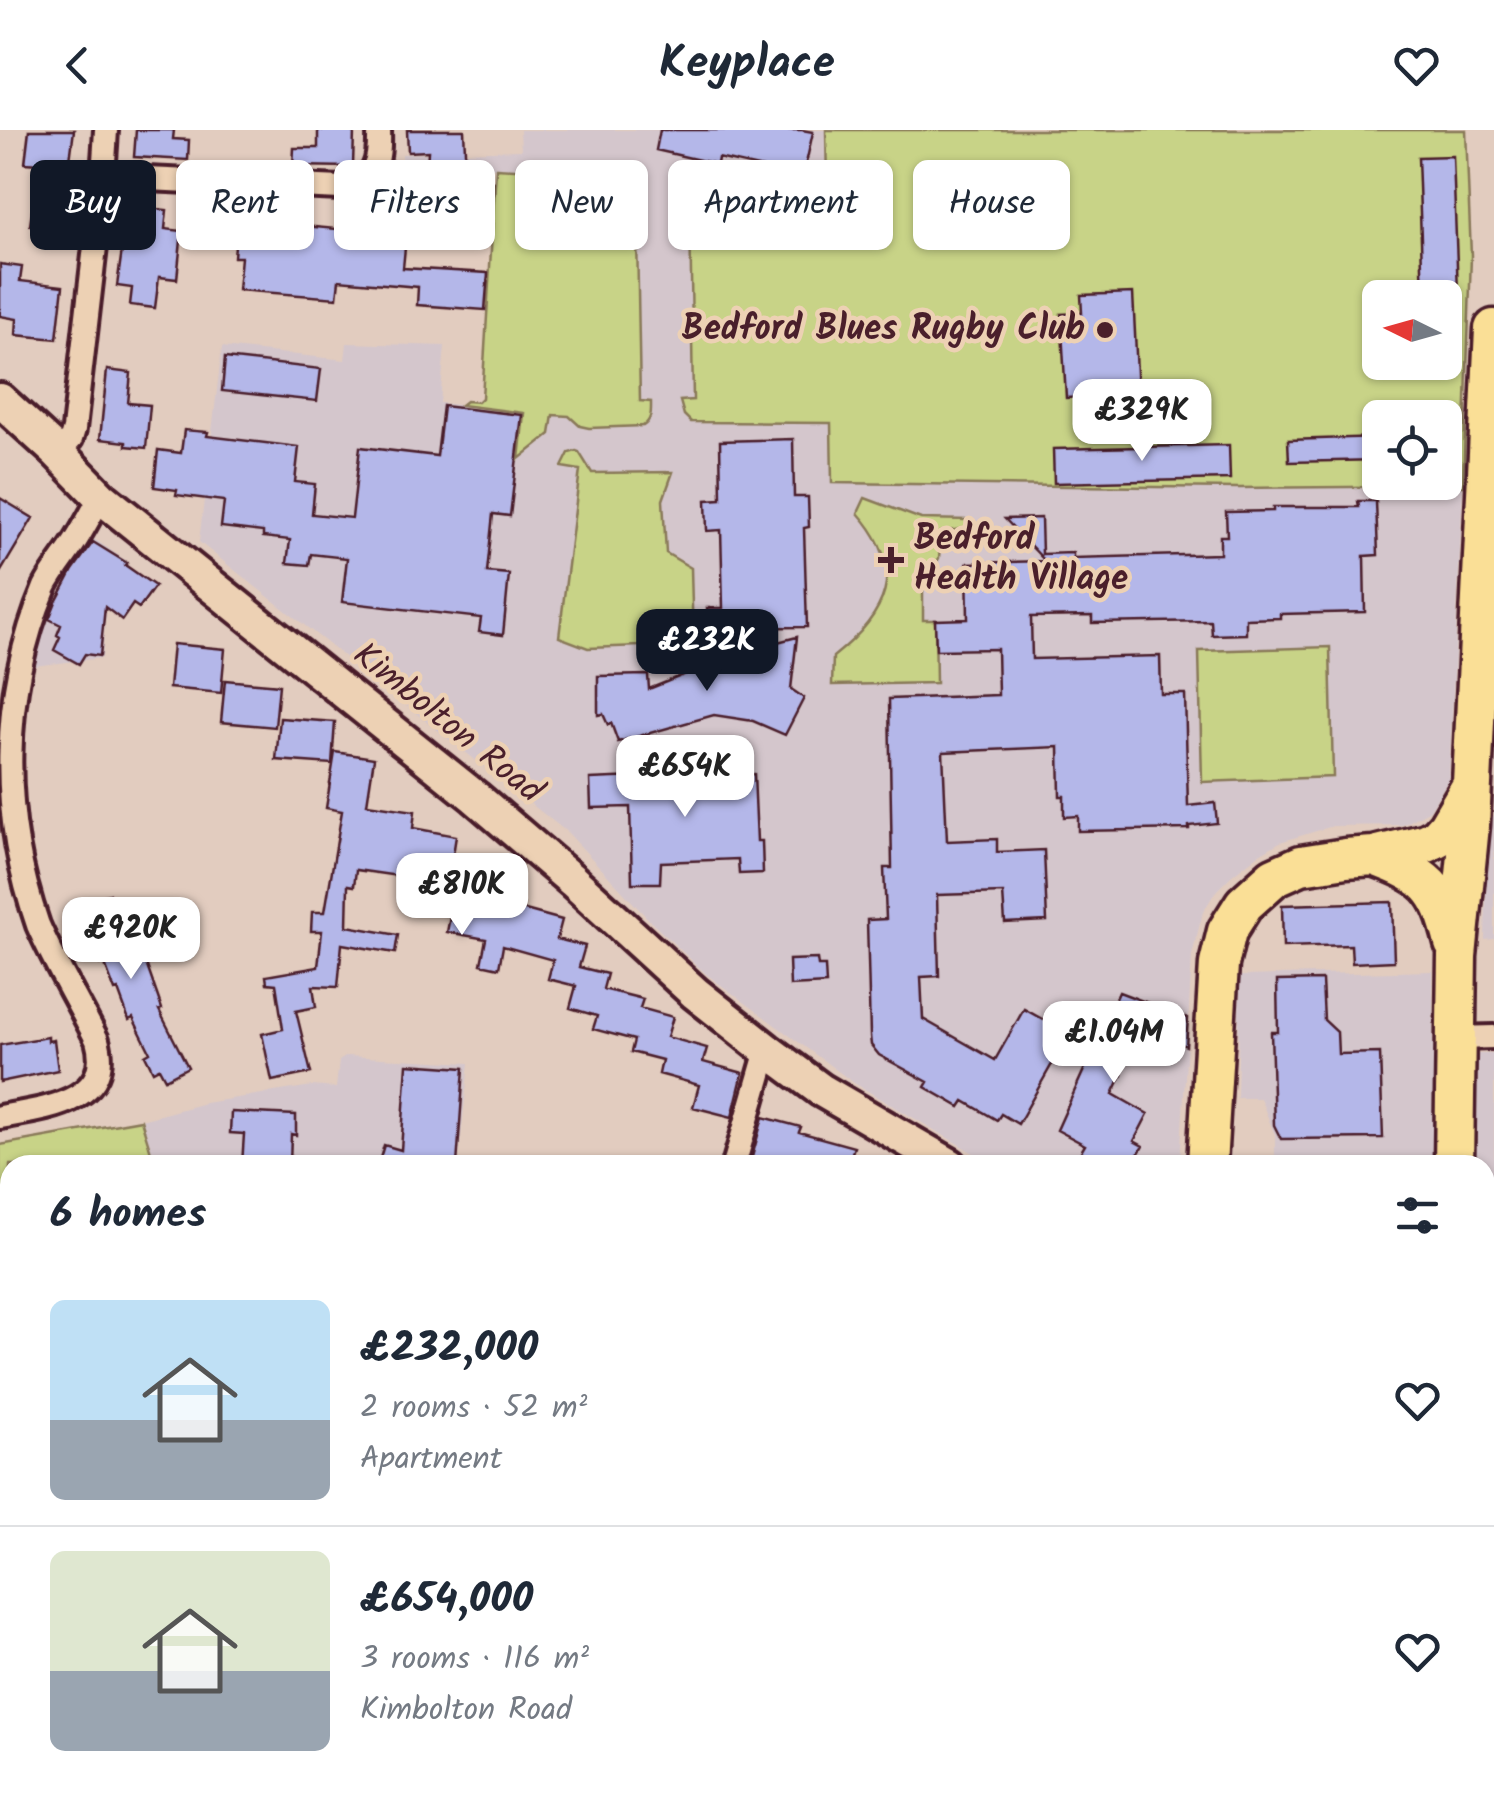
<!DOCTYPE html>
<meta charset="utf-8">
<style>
body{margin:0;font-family:Kalam,sans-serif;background:#f2f2f3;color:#1f2937;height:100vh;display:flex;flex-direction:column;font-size:38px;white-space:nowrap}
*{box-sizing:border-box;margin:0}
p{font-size:32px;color:#747a83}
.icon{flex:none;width:55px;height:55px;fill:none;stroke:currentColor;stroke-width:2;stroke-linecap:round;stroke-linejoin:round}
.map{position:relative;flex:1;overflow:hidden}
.panel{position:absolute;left:0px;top:1025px;width:1495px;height:642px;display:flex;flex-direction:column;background:#fff;border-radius:30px 30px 0 0;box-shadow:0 2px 8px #0004}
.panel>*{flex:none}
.hud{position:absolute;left:30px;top:30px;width:1435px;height:90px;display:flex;gap:20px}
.needle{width:65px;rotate:275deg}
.controls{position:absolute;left:1362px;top:150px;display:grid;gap:20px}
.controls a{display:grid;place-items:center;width:100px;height:100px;border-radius:15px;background:#fff;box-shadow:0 2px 8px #0004;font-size:50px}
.price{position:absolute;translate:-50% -85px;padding:0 22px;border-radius:20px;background:#fff;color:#222;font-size:32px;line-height:65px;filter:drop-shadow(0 2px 5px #0008)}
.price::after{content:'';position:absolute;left:50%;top:60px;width:30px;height:22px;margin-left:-15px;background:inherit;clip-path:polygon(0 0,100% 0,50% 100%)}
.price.selected{background:#111827;color:#fff}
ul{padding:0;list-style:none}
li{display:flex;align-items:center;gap:30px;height:250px;padding:0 50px}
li+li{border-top:2px solid #e0e1e3}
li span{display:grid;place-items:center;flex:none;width:280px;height:200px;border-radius:15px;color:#555}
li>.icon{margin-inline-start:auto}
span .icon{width:120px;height:120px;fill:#fffc;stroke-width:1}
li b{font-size:42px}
h2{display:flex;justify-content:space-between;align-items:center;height:120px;padding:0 50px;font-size:42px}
.chip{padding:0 35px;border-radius:15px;background:#fff;box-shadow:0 2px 8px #0004;font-size:35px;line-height:90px}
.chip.selected{background:#111827;color:#fff}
header{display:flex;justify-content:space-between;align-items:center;height:130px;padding:0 50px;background:#fff;font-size:45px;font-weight:600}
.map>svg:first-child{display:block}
.built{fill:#d4c6cc}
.green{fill:#c8d387;stroke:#897959;stroke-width:2.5;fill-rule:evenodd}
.building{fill:#b4b7e9;stroke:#4a1f2b;stroke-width:2.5}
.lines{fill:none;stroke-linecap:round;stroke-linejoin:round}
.street-casing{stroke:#4a1f2b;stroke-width:30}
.secondary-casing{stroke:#4a1f2b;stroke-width:40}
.primary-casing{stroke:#4a1f2b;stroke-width:45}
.street{stroke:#edd1b4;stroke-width:22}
.secondary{stroke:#edd1b4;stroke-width:32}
.primary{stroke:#fadf96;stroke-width:38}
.poi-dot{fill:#4a1f2b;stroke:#edd1b4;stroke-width:4}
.labels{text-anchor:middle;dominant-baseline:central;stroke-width:9;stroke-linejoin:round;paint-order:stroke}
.poi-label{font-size:35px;font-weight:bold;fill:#4a1f2b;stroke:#edd1b4;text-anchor:end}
.street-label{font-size:35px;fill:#4a1f2b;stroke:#edd1b4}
</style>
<header><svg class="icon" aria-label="back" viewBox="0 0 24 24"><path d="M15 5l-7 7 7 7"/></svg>Keyplace<svg class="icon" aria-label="heart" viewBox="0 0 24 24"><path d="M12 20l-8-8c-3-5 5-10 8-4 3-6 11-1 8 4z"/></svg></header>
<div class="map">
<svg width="1494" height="1666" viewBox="0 0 1494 1666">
<rect width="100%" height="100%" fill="#e2ccbf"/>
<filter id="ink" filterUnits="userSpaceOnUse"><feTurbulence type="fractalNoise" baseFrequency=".01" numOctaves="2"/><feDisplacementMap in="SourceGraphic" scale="20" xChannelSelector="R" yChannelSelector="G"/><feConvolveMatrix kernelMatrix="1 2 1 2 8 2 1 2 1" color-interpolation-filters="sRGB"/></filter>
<g filter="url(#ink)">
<path class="built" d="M 520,0 L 826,0 L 832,352 L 1239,358 L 1463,356 L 1449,649 L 1430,680 L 1403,695 L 1333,696 L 1280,712 L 1258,725 L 1231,746 L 1216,761 L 1203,782 L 1192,825 L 1180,1035 L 994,1035 L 854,953 L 706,844 L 653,794 L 568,703 L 199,412 L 222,217 L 345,230 L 347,213 L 445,216 L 440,273 L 460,275 L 466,271 L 478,272 L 482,268 L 496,38 L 402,40 L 402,24 L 521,20 Z
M 91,407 L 128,432 L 104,469 L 110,474 L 106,481 L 102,528 L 33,536 L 46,489 Z
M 1488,686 L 1494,686 L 1494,809 L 1485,810 Z
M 1433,841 L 1433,1030 L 1275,1034 L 1275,1005 L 1260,968 L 1237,968 L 1240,846 Z
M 1475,924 L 1494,924 L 1494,1333 L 1485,1317 L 1485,1035 L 1473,1035 Z
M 347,926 L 469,933 L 458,1035 L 10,1035 L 10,1658 L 1485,1658 L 1485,1404 L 1494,1418 L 1494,1666 L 0,1666 L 0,1015 L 141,990 L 205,973 L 312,956 L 336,958 L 339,931 Z"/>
<path class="green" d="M 826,0 L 1466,0 L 1471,126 L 1463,356 L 1239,358 L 832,353 L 831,293 L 691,292 L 684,285 L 680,271 L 693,270 L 690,82 L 697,82 L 703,60 L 827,54 ZM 1380,168 L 1445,168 L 1445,232 L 1380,232 ZM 1380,288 L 1445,288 L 1445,352 L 1380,352 Z
M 496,38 L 550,41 L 625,38 L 636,49 L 640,271 L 651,272 C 651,282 652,290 643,296 L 589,298 L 580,296 L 569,286 L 553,285 L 550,304 L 519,329 L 524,283 L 461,275 L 466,271 L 478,272 L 482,268 Z
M 576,321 L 579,322 L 592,343 L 673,342 L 663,370 L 666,423 L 691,438 L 693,514 L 588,518 L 559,507 L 580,340 L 562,337 L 569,323 Z
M 865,368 L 921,389 L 971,390 L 981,396 L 941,402 L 939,428 L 923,456 L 923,490 L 935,490 L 936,553 L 832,555 L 833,527 C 886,485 909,440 858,383 Z
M 1330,517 L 1333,647 L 1202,652 L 1199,521 Z
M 141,990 L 155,1035 L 10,1035 L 10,1658 L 612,1658 L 605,1666 L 0,1666 L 0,1015 Z
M 1314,1658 L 1455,1658 L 1435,1666 L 1314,1666 Z"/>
<path class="building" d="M 29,0 L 74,0 L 69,38 L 59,37 L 53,80 L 77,83 L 74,102 L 30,95 L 39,34 L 25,33 Z
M 136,0 L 174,0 L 173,9 L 189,10 L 188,30 L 134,27 Z
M 318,0 L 354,1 L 353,37 L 293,36 L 294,18 L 318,18 Z
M 407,0 L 464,0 L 466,43 L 475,43 L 475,51 L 493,52 L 491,87 L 424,83 L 428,21 L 408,22 Z
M 660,0 L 802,0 L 813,2 L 803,47 L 718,28 L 717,34 L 656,20 Z
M 1453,26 L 1458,163 L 1423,165 L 1418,27 Z
M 128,76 L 167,80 L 165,99 L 182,101 L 177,149 L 159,147 L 155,178 L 130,175 L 132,158 L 117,156 Z
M 371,84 L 408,87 L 403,138 L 488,143 L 485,180 L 417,175 L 418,157 L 339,150 L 337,168 L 238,160 L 241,127 L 234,127 L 237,90 L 369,102 Z
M 0,134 L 22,137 L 20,151 L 63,156 L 57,209 L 16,205 L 17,189 L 0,186 Z
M 1133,163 L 1138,264 L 1066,268 L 1061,184 L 1082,183 L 1081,165 Z
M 225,228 L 321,239 L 317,271 L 222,261 Z
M 107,240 L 131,243 L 128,273 L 150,275 L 146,318 L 126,316 L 126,312 L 100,309 Z
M 443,276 L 522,285 L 510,386 L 493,384 L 487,442 L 509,444 L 503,505 L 479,502 L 481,488 L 342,472 L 347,428 L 311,424 L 309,435 L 287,433 L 290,410 L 263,407 L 263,402 L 221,397 L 224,371 L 176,365 L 177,360 L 154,357 L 158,320 L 181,323 L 184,300 L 208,302 L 207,306 L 299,317 L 295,352 L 315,354 L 312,384 L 352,388 L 360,317 L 437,326 Z
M 1380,307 L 1380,330 L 1289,332 L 1288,310 Z
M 793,309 L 794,367 L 808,367 L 809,397 L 804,398 L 807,497 L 707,498 L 707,478 L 723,478 L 721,400 L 707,401 L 706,370 L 721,369 L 720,311 Z
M 1229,315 L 1230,349 L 1054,353 L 1053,319 Z
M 0,368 L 33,388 L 0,443 Z
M 1358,371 L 1376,371 L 1378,425 L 1364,426 L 1365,482 L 1280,484 L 1280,488 L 1246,489 L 1246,504 L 1212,505 L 1211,491 L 1092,493 L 1092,486 L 1031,487 L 1032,529 L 1160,526 L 1161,564 L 1185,564 L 1188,676 L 1215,673 L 1217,693 L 1189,696 L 1189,699 L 1078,701 L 1078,686 L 1064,687 L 1064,666 L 1060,666 L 1059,617 L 943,622 L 947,711 L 997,709 L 997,722 L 1044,720 L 1047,791 L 1005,793 L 1003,763 L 937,765 L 939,846 L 921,847 L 923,889 L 995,930 L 1024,879 L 1069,904 L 1018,994 L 1001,984 L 997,990 L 964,971 L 960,977 L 925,957 L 928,952 L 879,925 L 871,915 L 870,906 L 867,790 L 886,789 L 884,738 L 892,738 L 889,569 L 998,565 L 997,519 L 936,520 L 935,490 L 968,489 L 967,433 L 1045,431 L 1005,389 L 1041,388 L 1042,424 L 1073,423 L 1073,428 L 1220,424 L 1220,406 L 1227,406 L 1226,382 L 1273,381 L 1273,377 L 1359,377 Z
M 93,412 L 127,433 L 125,435 L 155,456 L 139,478 L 133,474 L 122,490 L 105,477 L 100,526 L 85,524 L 79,534 L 54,520 L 60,507 L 57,505 L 61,495 L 49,489 L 55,474 L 73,440 Z
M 797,507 L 791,559 L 804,568 L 785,605 L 753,591 L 714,585 L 618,612 L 611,593 L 608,595 L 603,584 L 598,585 L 598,546 L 648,545 L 649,559 L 701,538 L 699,532 Z
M 173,514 L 225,519 L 221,563 L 169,558 Z
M 225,550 L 279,555 L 275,597 L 221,592 Z
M 280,588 L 335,592 L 332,634 L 276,630 Z
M 335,622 L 374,628 L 367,674 L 415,681 L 413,698 L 456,706 L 452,731 L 486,737 L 481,763 L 519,770 L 518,778 L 562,790 L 557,809 L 585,816 L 579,837 L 607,844 L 603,859 L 643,869 L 640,878 L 673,887 L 667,907 L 707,918 L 703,932 L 743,943 L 732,987 L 693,977 L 699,955 L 659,944 L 662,930 L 631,922 L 634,910 L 593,899 L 597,886 L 570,878 L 576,856 L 548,849 L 553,830 L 503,816 L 499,838 L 481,834 L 486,809 L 447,802 L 453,772 L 417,766 L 419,749 L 356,740 L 354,756 L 348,755 L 347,796 L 398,805 L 395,823 L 342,814 L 338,857 L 313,856 L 316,877 L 296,881 L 311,943 L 272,951 L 262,904 L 283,899 L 276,854 L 267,853 L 266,846 L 318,837 L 322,801 L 311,801 L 312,782 L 325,782 L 342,681 L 326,678 Z
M 710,644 L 710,647 L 754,644 L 757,711 L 762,711 L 763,743 L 739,744 L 738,729 L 661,732 L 660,753 L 632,753 L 630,677 L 591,678 L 590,649 Z
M 110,764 L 117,795 L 125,792 L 137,823 L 142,822 L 162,879 L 159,880 L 188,937 L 165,949 L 159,938 L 153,941 L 145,925 L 150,922 L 133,888 L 129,890 L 118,860 L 115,861 L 104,832 L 100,834 L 86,798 L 83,799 L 77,771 Z
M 1392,772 L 1394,831 L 1352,833 L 1351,815 L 1283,817 L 1282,775 Z
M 817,829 L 818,836 L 825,836 L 826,854 L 790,856 L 789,830 Z
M 1322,850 L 1324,890 L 1337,902 L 1338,924 L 1380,923 L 1383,1008 L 1281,1009 L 1274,995 L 1271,902 L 1278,902 L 1277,851 Z
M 1119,862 L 1188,888 L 1186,916 L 1138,895 L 1115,942 L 1122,945 L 1113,964 L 1148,984 L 1134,1011 L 1143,1016 L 1132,1035 L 1073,1035 L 1085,1015 L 1057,1000 Z
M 48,907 L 48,911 L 54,910 L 58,940 L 0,952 L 0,915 Z
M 407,934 L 464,938 L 457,1035 L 378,1035 L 384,1015 L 401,1020 Z
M 231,982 L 296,985 L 296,1005 L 291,1004 L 290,1035 L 242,1035 L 244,1004 L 230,1003 Z
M 763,987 L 801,997 L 799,1002 L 854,1017 L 848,1035 L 780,1035 L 752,1027 Z"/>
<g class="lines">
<defs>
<path id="street" d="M 103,47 L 341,58 C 377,49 380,34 379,0
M 58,323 L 71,309 L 74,299 L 103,47 L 106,0
M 1456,908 L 1494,907
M 0,987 C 43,979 115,973 97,910 C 78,872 55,834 38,795 C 0,686 0,564 45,457 C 54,439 68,424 78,407 C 86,394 93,380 101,367
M 734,1035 L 767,920"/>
<path id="secondary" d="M 0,270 L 58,323 L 101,367 L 475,667 L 573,751 L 695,863 L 767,920 L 821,960 L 950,1035"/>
<path id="primary" d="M 1374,726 C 1428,746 1440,756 1454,813
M 1207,1035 L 1219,834 L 1227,801 L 1244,774 L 1274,747 L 1301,735 L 1346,728 L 1374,726 L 1427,713 L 1438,707 L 1447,697 L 1470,658
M 1454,1035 L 1457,826 L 1470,695 L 1494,199
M 1485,1368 L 1494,1382"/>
</defs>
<use href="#street" class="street-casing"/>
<use href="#secondary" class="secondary-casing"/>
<use href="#primary" class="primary-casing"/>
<use href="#street" class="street"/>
<use href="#secondary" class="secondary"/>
<use href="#primary" class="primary"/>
</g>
</g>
<g class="poi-dot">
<circle cx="1105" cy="200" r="10"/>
<path d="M886 415h10v10h10v10h-10v10h-10v-10h-10v-10h10z"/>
</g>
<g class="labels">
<g class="poi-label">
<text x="1085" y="200">Bedford Blues Rugby Club</text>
<text x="914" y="410" text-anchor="start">Bedford<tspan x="914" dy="40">Health Village</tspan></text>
</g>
<g class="street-label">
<text transform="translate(447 594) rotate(39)">Kimbolton Road</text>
</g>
</g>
</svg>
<div class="controls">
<a><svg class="needle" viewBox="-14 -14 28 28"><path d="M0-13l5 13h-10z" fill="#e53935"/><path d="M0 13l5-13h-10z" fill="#747a83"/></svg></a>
<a><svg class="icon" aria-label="locate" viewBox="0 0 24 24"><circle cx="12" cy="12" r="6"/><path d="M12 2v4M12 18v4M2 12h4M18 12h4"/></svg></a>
</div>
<b class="price" style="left:1142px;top:334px">£329K</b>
<b class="price selected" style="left:707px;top:564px">£232K</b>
<b class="price" style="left:685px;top:690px">£654K</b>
<b class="price" style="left:462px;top:808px">£810K</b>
<b class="price" style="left:131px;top:852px">£920K</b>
<b class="price" style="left:1114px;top:956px">£1.04M</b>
<div class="hud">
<a class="chip selected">Buy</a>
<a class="chip">Rent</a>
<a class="chip">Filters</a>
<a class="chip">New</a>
<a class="chip">Apartment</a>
<a class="chip">House</a>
</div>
<section class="panel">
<h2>6 homes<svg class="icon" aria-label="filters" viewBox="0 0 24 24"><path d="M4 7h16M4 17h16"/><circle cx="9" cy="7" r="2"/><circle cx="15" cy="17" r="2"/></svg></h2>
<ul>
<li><span style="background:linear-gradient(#bfe0f5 60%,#9aa5b1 0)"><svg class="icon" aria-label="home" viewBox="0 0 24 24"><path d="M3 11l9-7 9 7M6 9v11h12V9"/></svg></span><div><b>£232,000</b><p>2 rooms · 52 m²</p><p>Apartment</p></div><svg class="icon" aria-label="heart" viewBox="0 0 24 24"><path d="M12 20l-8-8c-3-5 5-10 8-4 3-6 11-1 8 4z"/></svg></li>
<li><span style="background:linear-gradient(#dfe7d0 60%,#9aa5b1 0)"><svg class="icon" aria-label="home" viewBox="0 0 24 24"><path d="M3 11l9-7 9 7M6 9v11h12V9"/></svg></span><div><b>£654,000</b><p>3 rooms · 116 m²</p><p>Kimbolton Road</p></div><svg class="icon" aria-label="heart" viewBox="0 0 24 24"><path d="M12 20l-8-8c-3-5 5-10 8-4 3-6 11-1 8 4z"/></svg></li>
</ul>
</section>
</div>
